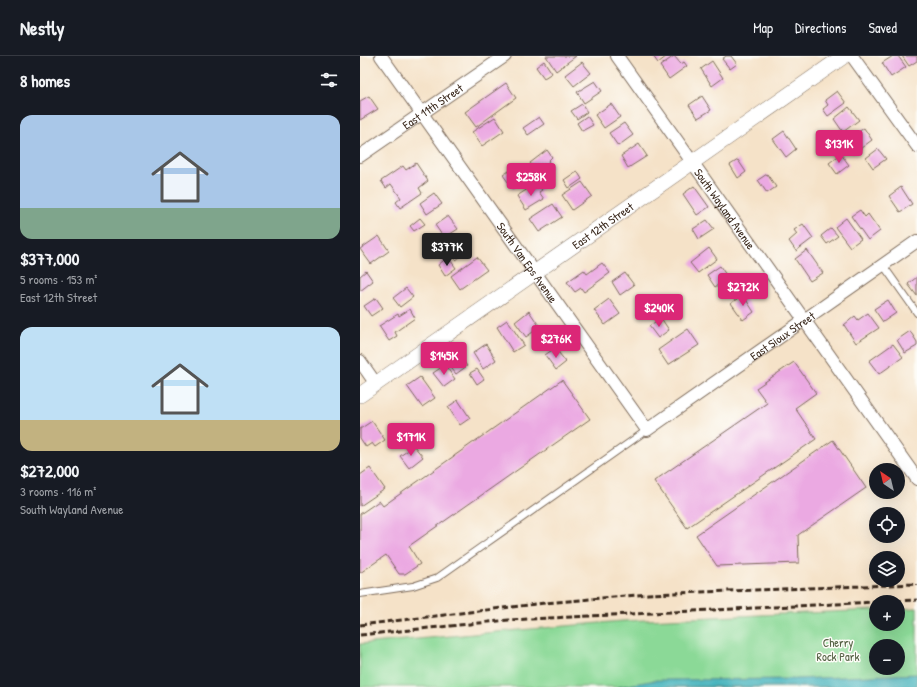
<!DOCTYPE html>
<meta charset="utf-8">
<style>
body{margin:0;font-family:"Patrick Hand",sans-serif;background:#242831;color:#f1f3f6;height:100vh;display:flex;flex-direction:column;font-size:15px;white-space:nowrap}
*{box-sizing:border-box;margin:0}
p{font-size:13px;color:#9ea1a6}
.icon{flex:none;width:22px;height:22px;fill:none;stroke:currentColor;stroke-width:2;stroke-linecap:round;stroke-linejoin:round}
.map{position:relative;flex:1;overflow:hidden}
.panel{display:flex;flex-direction:column;background:#171b24;width:360px}
.panel>*{flex:none}
.needle{width:26px;rotate:325deg}
.controls{position:absolute;left:509px;top:407px;display:grid;gap:8px}
.controls a{display:grid;place-items:center;width:36px;height:36px;border-radius:50%;background:#171b24;box-shadow:0 4px 16px #0002;font-size:20px}
.price{position:absolute;translate:-50% -34px;padding:0 9px;border-radius:4px;background:#db2777;color:#fff;font-size:13px;line-height:26px;filter:drop-shadow(0 1px 2px #0008)}
.price::after{content:'';position:absolute;left:50%;top:24px;width:12px;height:9px;margin-left:-6px;background:inherit;clip-path:polygon(0 0,100% 0,50% 100%)}
.price.selected{background:#222;color:#fff}
ul{padding:0;list-style:none}
li{display:grid;align-content:center;gap:8px;height:212px;padding:0 20px}
li span{display:grid;place-items:center;height:124px;border-radius:12px;color:#555}
li>.icon{margin-inline-start:auto}
span .icon{width:72px;height:72px;fill:#fffc;stroke-width:1}
li b{font-size:17px}
h2{display:flex;justify-content:space-between;align-items:center;height:48px;padding:0 20px;font-size:17px}
header{display:flex;align-items:center;gap:24px;box-sizing:border-box;height:56px;padding:0 20px;background:#171b24;border-bottom:1px solid #363941}
header strong{font-size:19px}
nav{display:flex;gap:22px;margin-inline-start:auto;font-size:14px}
main{display:flex;flex:1;min-height:0}
.map>svg:first-child{display:block}
.green{fill:#8bd997;stroke:#63825a;fill-rule:evenodd}
.water{fill:#42b2bc;stroke:#3e6e6d}
.building{fill:#eba9e2}
.lines{fill:none;stroke-linecap:round;stroke-linejoin:round}
.service-casing{stroke:#7c6a5a;stroke-width:8}
.minor-casing{stroke:#7c6a5a;stroke-width:14}
.tertiary-casing{stroke:#7c6a5a;stroke-width:16}
.service{stroke:#fff;stroke-width:6}
.minor{stroke:#fff;stroke-width:12}
.tertiary{stroke:#fff;stroke-width:15}
.rail{stroke:#3b2a1e;stroke-width:3;stroke-dasharray:6 3;stroke-linecap:butt}
.labels{text-anchor:middle;dominant-baseline:central;stroke-width:3;stroke-linejoin:round;paint-order:stroke}
.street-label{font-size:12px;fill:#3b2a1e;stroke:#fdfcf7}
.park-label{font-size:12px;fill:#535f42;stroke:#fdfcf7}
</style>
<header>
<strong>Nestly</strong>
<nav><a>Map</a><a>Directions</a><a>Saved</a></nav>
</header>
<main>
<section class="panel">
<h2>8 homes<svg class="icon" aria-label="filters" viewBox="0 0 24 24"><path d="M4 7h16M4 17h16"/><circle cx="9" cy="7" r="2"/><circle cx="15" cy="17" r="2"/></svg></h2>
<ul>
<li><span style="background:linear-gradient(#a9c7e8 75%,#7fa58c 0)"><svg class="icon" aria-label="home" viewBox="0 0 24 24"><path d="M3 11l9-7 9 7M6 9v11h12V9"/></svg></span><div><b>$377,000</b><p>5 rooms · 153 m²</p><p>East 12th Street</p></div></li>
<li><span style="background:linear-gradient(#bfe0f5 75%,#c2b280 0)"><svg class="icon" aria-label="home" viewBox="0 0 24 24"><path d="M3 11l9-7 9 7M6 9v11h12V9"/></svg></span><div><b>$272,000</b><p>3 rooms · 116 m²</p><p>South Wayland Avenue</p></div></li>
</ul>
</section>
<div class="map">
<svg width="557" height="631" viewBox="0 0 557 631">
<rect width="100%" height="100%" fill="#fdfcf7"/>
<filter id="ink" filterUnits="userSpaceOnUse"><feTurbulence type="fractalNoise" baseFrequency=".025" numOctaves="2"/><feDisplacementMap in="SourceGraphic" scale="8" xChannelSelector="R" yChannelSelector="G"/><feConvolveMatrix kernelMatrix="1 2 1 2 8 2 1 2 1" color-interpolation-filters="sRGB"/></filter>
<filter id="wash" filterUnits="userSpaceOnUse"><feTurbulence type="fractalNoise" baseFrequency=".012" numOctaves="4" result="noise"/><feDisplacementMap in="SourceGraphic" scale="16" xChannelSelector="R" yChannelSelector="G"/><feGaussianBlur stdDeviation="0.9" result="paint"/><feColorMatrix in="noise" values="0 0 0 0 0 0 0 0 0 0 0 0 0 0 0 0 0 1.4 0 .05"/><feComposite in="paint" operator="in"/></filter>
<g filter="url(#wash)">
<rect width="100%" height="100%" fill="#f5e2c8"/>
<path class="green" d="M 557,552 L 557,631 L 0,631 L 0,588 L 262,565 L 516,554 L 516,568 L 538,568 L 538,553 ZM 516,590 L 538,590 L 538,612 L 516,612 Z"/>
<path class="water" d="M 557,618 L 557,631 L 257,631 L 296,624 L 434,623 Z"/>
<g id="blocks">
<path class="building" d="M 186,0 L 216,0 L 196,15 Z
M 293,0 L 307,0 L 298,7 Z
M 314,0 L 321,8 L 324,6 L 327,10 L 309,23 L 300,10 Z
M 366,0 L 371,0 L 377,8 L 370,13 L 362,3 Z
M 533,0 L 538,0 L 546,11 L 531,21 L 522,7 Z
M 542,0 L 557,0 L 557,5 L 549,10 Z
M 184,5 L 192,17 L 184,22 L 176,11 Z
M 352,5 L 363,22 L 352,30 L 341,13 Z
M 222,6 L 231,17 L 214,30 L 205,19 Z
M 235,25 L 242,35 L 224,47 L 217,36 Z
M 146,27 L 156,42 L 116,71 L 105,56 Z
M 477,35 L 486,47 L 468,60 L 463,53 L 468,49 L 465,44 Z
M 9,40 L 18,53 L 0,64 L 0,45 Z
M 342,40 L 351,54 L 338,62 L 329,49 Z
M 222,48 L 227,56 L 217,63 L 211,55 Z
M 251,48 L 260,61 L 244,72 L 235,59 Z
M 489,51 L 499,64 L 483,76 L 474,63 Z
M 227,60 L 233,69 L 222,75 L 217,67 Z
M 135,61 L 144,75 L 122,90 L 112,76 Z
M 179,61 L 184,68 L 168,79 L 163,72 Z
M 264,67 L 273,79 L 258,90 L 249,77 Z
M 504,72 L 512,84 L 493,98 L 484,86 Z
M 424,75 L 436,93 L 426,101 L 413,83 Z
M 279,88 L 287,100 L 268,112 L 261,100 Z
M 518,93 L 526,103 L 513,112 L 506,102 Z
M 187,94 L 192,101 L 188,105 L 192,111 L 179,120 L 170,107 Z
M 481,98 L 489,109 L 477,118 L 469,107 Z
M 378,104 L 386,116 L 378,122 L 370,109 Z
M 56,107 L 68,125 L 59,132 L 62,137 L 40,152 L 36,146 L 41,142 L 31,128 L 26,132 L 21,125 L 43,110 L 46,114 Z
M 155,111 L 164,125 L 153,133 L 143,119 Z
M 217,115 L 222,123 L 209,132 L 204,124 Z
M 407,118 L 416,131 L 407,137 L 398,124 Z
M 222,126 L 232,140 L 212,154 L 202,139 Z
M 177,127 L 182,134 L 179,136 L 184,143 L 166,154 L 157,140 Z
M 334,130 L 349,151 L 337,159 L 323,138 Z
M 541,131 L 552,148 L 540,156 L 529,140 Z
M 74,137 L 82,148 L 67,158 L 60,147 Z
M 193,148 L 202,161 L 179,176 L 170,163 Z
M 500,154 L 505,161 L 508,158 L 520,175 L 508,184 L 491,160 Z
M 88,160 L 98,173 L 84,182 L 75,169 Z
M 60,162 L 65,168 L 54,175 L 50,170 Z
M 486,162 L 501,183 L 490,191 L 475,171 Z
M 347,164 L 354,173 L 339,183 L 333,173 Z
M 443,168 L 453,182 L 436,195 L 429,185 L 437,178 L 434,174 Z
M 471,172 L 478,180 L 467,188 L 461,180 Z
M 19,180 L 29,195 L 11,208 L 0,193 Z
M 102,180 L 111,193 L 96,204 L 87,190 Z
M 349,192 L 357,203 L 338,217 L 330,207 Z
M 447,194 L 463,217 L 450,225 L 435,203 Z
M 88,201 L 96,212 L 85,220 L 78,209 Z
M 117,201 L 127,214 L 100,233 L 91,220 Z
M 242,207 L 250,217 L 224,236 L 221,232 L 215,236 L 207,226 L 224,214 L 227,218 Z
M 360,210 L 368,222 L 355,231 L 347,219 Z
M 6,215 L 13,225 L 0,235 L 0,220 Z
M 265,217 L 274,229 L 260,239 L 252,226 Z
M 557,221 L 557,240 L 548,228 Z
M 46,232 L 53,241 L 40,251 L 33,242 Z
M 383,239 L 394,256 L 383,264 L 371,247 Z
M 16,242 L 23,252 L 11,260 L 4,250 Z
M 249,243 L 260,258 L 245,269 L 234,254 Z
M 528,244 L 536,257 L 523,266 L 514,253 Z
M 50,253 L 55,262 L 35,276 L 37,280 L 29,285 L 19,270 L 38,258 L 39,260 Z
M 169,255 L 180,271 L 166,281 L 155,266 Z
M 508,257 L 519,272 L 496,287 L 484,269 L 495,260 L 498,264 Z
M 301,262 L 309,274 L 298,282 L 289,270 Z
M 147,264 L 164,289 L 153,296 L 137,271 Z
M 328,273 L 339,289 L 308,309 L 298,294 Z
M 550,275 L 557,286 L 557,290 L 545,297 L 537,284 Z
M 126,288 L 136,304 L 123,313 L 113,297 Z
M 533,288 L 543,301 L 519,318 L 509,305 Z
M 195,292 L 206,306 L 196,314 L 185,299 Z
M 99,299 L 107,310 L 96,318 L 88,308 Z
M 434,306 L 456,337 L 435,352 L 456,383 L 327,472 L 294,425 L 407,347 L 396,332 Z
M 85,309 L 95,323 L 84,331 L 73,317 Z
M 117,313 L 124,323 L 117,328 L 110,317 Z
M 60,321 L 75,342 L 62,351 L 47,330 Z
M 202,324 L 230,363 L 49,490 L 60,508 L 45,518 L 39,518 L 26,499 L 0,517 L 0,458 L 19,445 L 23,450 Z
M 98,344 L 110,362 L 100,369 L 88,351 Z
M 12,365 L 25,384 L 15,391 L 12,387 L 6,391 L 0,382 L 0,373 Z
M 473,384 L 506,432 L 438,479 L 439,507 L 357,510 L 336,479 Z
M 54,390 L 63,401 L 49,412 L 40,400 Z
M 10,412 L 25,433 L 0,450 L 0,419 Z"/>
</g>
</g>
<g filter="url(#ink)">
<use href="#blocks" fill-opacity="0" stroke="#7c6a5a" stroke-width="1"/>
<g class="lines">
<defs>
<path id="service" d="M 523,209 L 557,257
M 0,538 L 53,530 L 77,522 L 287,374"/>
<g id="minor">
<path id="s1" d="M 21,0 L 287,374 L 557,185"/>
<path id="s2" d="M 257,0 L 557,423"/>
<path d="M 492,0 L 557,90"/>
<path id="s3" d="M 0,100 L 145,0"/>
<path d="M 0,305 L 16,328"/>
</g>
<g id="tertiary">
<path id="s4" d="M 0,339 L 484,0"/>
</g>
</defs>
<use href="#service" class="service-casing"/>
<use href="#minor" class="minor-casing"/>
<use href="#tertiary" class="tertiary-casing"/>
<use href="#service" class="service"/>
<use href="#minor" class="minor"/>
<use href="#tertiary" class="tertiary"/>
<path class="rail" d="M 518,546 L 557,544
M 0,569 L 185,547 L 288,538 L 557,528
M 0,579 L 149,564 L 516,546"/>
</g>
</g>
<g class="labels">
<g class="street-label">
<text stroke="none"><textPath href="#s3" startOffset="88">East 11th Street</textPath></text>
<text stroke="none"><textPath href="#s2" startOffset="187">South Wayland Avenue</textPath></text>
<text stroke="none"><textPath href="#s4" startOffset="296">East 12th Street</textPath></text>
<text stroke="none"><textPath href="#s1" startOffset="253">South Van Eps Avenue</textPath></text>
<text stroke="none"><textPath href="#s1" startOffset="624">East Sioux Street</textPath></text>
</g>
<g class="park-label">
<text x="478" y="586">Cherry<tspan x="478" dy="14">Rock Park</tspan></text>
</g>
</g>
</svg>
<div class="controls">
<a><svg class="needle" viewBox="-14 -14 28 28"><path d="M0-13l5 13h-10z" fill="#e53935"/><path d="M0 13l5-13h-10z" fill="#9ea1a6"/></svg></a>
<a><svg class="icon" aria-label="locate" viewBox="0 0 24 24"><circle cx="12" cy="12" r="6"/><path d="M12 2v4M12 18v4M2 12h4M18 12h4"/></svg></a>
<a><svg class="icon" aria-label="layers" viewBox="0 0 24 24"><path d="M12 4l9 5-9 5-9-5zM3 14l9 5 9-5"/></svg></a>
<a>+</a>
<a>−</a>
</div>
<b class="price" style="left:479px;top:108px">$131K</b>
<b class="price" style="left:171px;top:141px">$258K</b>
<b class="price selected" style="left:87px;top:211px">$377K</b>
<b class="price" style="left:383px;top:251px">$272K</b>
<b class="price" style="left:299px;top:272px">$240K</b>
<b class="price" style="left:196px;top:303px">$276K</b>
<b class="price" style="left:84px;top:320px">$145K</b>
<b class="price" style="left:51px;top:401px">$171K</b>
</div>
</main>
